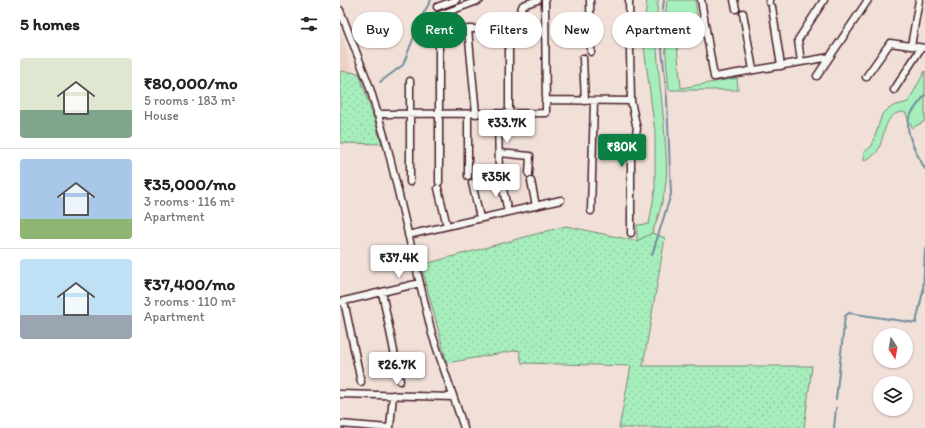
<!DOCTYPE html>
<meta charset="utf-8">
<style>
body{margin:0;font-family:Itim,sans-serif;background:#f6f6f6;color:#222;height:100vh;display:flex;flex-direction:column;font-size:15px;white-space:nowrap}
*{box-sizing:border-box;margin:0}
p{font-size:13px;color:#767676}
.icon{flex:none;width:22px;height:22px;fill:none;stroke:currentColor;stroke-width:2;stroke-linecap:round;stroke-linejoin:round}
.map{position:relative;flex:1;overflow:hidden}
.drawer{display:flex;flex-direction:column;background:#fff;width:340px}
.drawer>*{flex:none}
.hud{position:absolute;left:12px;top:12px;width:380px;height:36px;display:flex;gap:8px}
.needle{width:26px;rotate:169deg}
.tools{position:absolute;left:533px;top:328px;display:grid;gap:8px}
.tools a{display:grid;place-items:center;width:40px;height:40px;border-radius:50%;background:#fff;box-shadow:0 1px 3px #0004;font-size:20px}
.price{position:absolute;translate:-50% -34px;padding:0 9px;border-radius:4px;background:#fff;color:#222;font-size:13px;line-height:26px;filter:drop-shadow(0 1px 2px #0008)}
.price::after{content:'';position:absolute;left:50%;top:24px;width:12px;height:9px;margin-left:-6px;background:inherit;clip-path:polygon(0 0,100% 0,50% 100%)}
.price.active{background:#0b8043;color:#fff}
ul{padding:0;list-style:none}
li{display:flex;align-items:center;gap:12px;height:100px;padding:0 20px}
li+li{border-top:1px solid #e0e0e0}
li span{display:grid;place-items:center;flex:none;width:112px;height:80px;border-radius:4px;color:#555}
li>.icon{margin-inline-start:auto}
span .icon{width:48px;height:48px;fill:#fffc;stroke-width:1}
li b{font-size:17px}
h2{display:flex;justify-content:space-between;align-items:center;height:48px;padding:0 20px;font-size:17px}
.chip{padding:0 14px;border-radius:18px;background:#fff;box-shadow:0 1px 3px #0004;font-size:14px;line-height:36px}
.chip.active{background:#0b8043;color:#fff}
main{display:flex;flex:1;min-height:0}
.map>svg:first-child{display:block}
.built{fill:#edd1c6}
.grass{fill:url(#grass-dots);stroke:#788674}
.garden{fill:#a6eebc;stroke:#788674}
.lines{fill:none;stroke-linecap:round;stroke-linejoin:round}
.stream{stroke:#708d9c;stroke-width:2}
.minor-casing{stroke:#4a1f2b;stroke-width:9}
.minor{stroke:#f6f6f2;stroke-width:6}
</style>
<main>
<section class="drawer">
<h2>5 homes<svg class="icon" aria-label="filters" viewBox="0 0 24 24"><path d="M4 7h16M4 17h16"/><circle cx="9" cy="7" r="2"/><circle cx="15" cy="17" r="2"/></svg></h2>
<ul>
<li><span style="background:linear-gradient(#dfe7d0 65%,#7fa58c 0)"><svg class="icon" aria-label="home" viewBox="0 0 24 24"><path d="M3 11l9-7 9 7M6 9v11h12V9"/></svg></span><div><b>₹80,000/mo</b><p>5 rooms · 183 m²</p><p>House</p></div></li>
<li><span style="background:linear-gradient(#a9c7e8 75%,#8fb573 0)"><svg class="icon" aria-label="home" viewBox="0 0 24 24"><path d="M3 11l9-7 9 7M6 9v11h12V9"/></svg></span><div><b>₹35,000/mo</b><p>3 rooms · 116 m²</p><p>Apartment</p></div></li>
<li><span style="background:linear-gradient(#bfe0f5 70%,#9aa5b1 0)"><svg class="icon" aria-label="home" viewBox="0 0 24 24"><path d="M3 11l9-7 9 7M6 9v11h12V9"/></svg></span><div><b>₹37,400/mo</b><p>3 rooms · 110 m²</p><p>Apartment</p></div></li>
</ul>
</section>
<div class="map">
<svg width="585" height="428" viewBox="0 0 585 428">
<defs>
<pattern id="grass-dots" width="8" height="8" patternUnits="userSpaceOnUse"><rect width="8" height="8" fill="#a6eebc"/><path d="M2 2h.1M6 6h.1" fill="none" stroke="#90cca2" stroke-width="1.8" stroke-linecap="round"/></pattern>
</defs>
<rect width="100%" height="100%" fill="#f1e0d8"/>
<filter id="ink" filterUnits="userSpaceOnUse"><feTurbulence type="fractalNoise" baseFrequency=".025" numOctaves="2"/><feDisplacementMap in="SourceGraphic" scale="8" xChannelSelector="R" yChannelSelector="G"/><feConvolveMatrix kernelMatrix="1 2 1 2 8 2 1 2 1" color-interpolation-filters="sRGB"/></filter>
<g filter="url(#ink)">
<path class="built" d="M 0,30 L 12,72 L 0,71 Z"/>
<path class="grass" d="M 0,71 L 19,73 L 42,144 L 0,143 Z
M 226,226 L 296,241 L 312,233 L 325,238 L 303,366 L 472,366 L 464,428 L 279,428 L 291,366 L 182,363 L 179,350 L 107,363 L 81,265 Z"/>
<path class="garden" d="M 307,0 L 318,0 C 313,46 322,92 325,137 C 326,154 328,173 325,189 C 322,204 318,219 312,233 L 297,241 L 297,225 L 309,224 L 315,190 L 315,132 L 303,39 Z
M 327,0 L 355,0 L 358,20 L 335,24 L 341,88 L 397,78 L 398,90 L 329,90 C 326,60 323,30 327,0 Z
M 585,71 L 585,121 L 572,128 L 565,112 C 542,112 546,137 537,152 C 534,156 528,158 524,161 L 524,152 L 532,146 L 542,114 L 553,106 L 568,102 Z"/>
<g class="lines">
<path class="stream" d="M 40,82 L 63,65 L 82,16 L 91,0
M 585,95 C 581,101 571,112 569,118 C 564,133 578,156 585,169
M 312,255 L 331,194 L 327,99 L 320,29 L 324,0
M 496,399 L 505,316 L 509,313 L 576,323 L 583,291 L 585,249
M 494,428 L 496,408"/>
<defs>
<path id="minor" d="M 250,0 L 251,52
M 289,0 L 291,101 L 297,129 L 291,157 L 291,233
M 361,0 L 374,77 L 490,57
M 394,0 L 396,9
M 429,0 L 429,2
M 97,7 L 116,0
M 432,7 L 441,66
M 0,10 L 29,85 L 47,145 L 92,334 L 124,428
M 403,13 L 413,70
M 94,17 L 140,0
M 99,34 L 99,182
M 571,46 L 579,0
M 243,58 L 245,101
M 461,62 L 458,40 L 484,0
M 477,76 L 528,0
M 526,77 L 550,43 L 585,48
M 70,81 L 70,182
M 554,90 L 581,48
M 205,100 L 291,101
M 169,113 L 169,34 L 183,5 L 198,0
M 37,114 L 206,113 L 205,0
M 136,114 L 128,29 L 171,29
M 158,114 L 159,175
M 159,153 L 190,156 L 189,174
M 128,176 L 128,114
M 161,180 L 168,212
M 191,181 L 196,206
M 132,183 L 140,218
M 98,188 L 107,226
M 251,211 L 254,101
M 68,235 L 221,200
M 42,292 L 60,381
M 4,301 L 21,382
M 0,302 L 80,283
M 0,394 L 113,397
M 0,424 L 49,428
M 50,428 L 53,395"/>
</defs>
<use href="#minor" class="minor-casing"/>
<use href="#minor" class="minor"/>
</g>
</g>
</svg>
<div class="tools">
<a><svg class="needle" viewBox="-14 -14 28 28"><path d="M0-13l5 13h-10z" fill="#e53935"/><path d="M0 13l5-13h-10z" fill="#767676"/></svg></a>
<a><svg class="icon" aria-label="layers" viewBox="0 0 24 24"><path d="M12 4l9 5-9 5-9-5zM3 14l9 5 9-5"/></svg></a>
</div>
<b class="price" style="left:167px;top:144px">₹33.7K</b>
<b class="price active" style="left:282px;top:168px">₹80K</b>
<b class="price" style="left:156px;top:198px">₹35K</b>
<b class="price" style="left:59px;top:279px">₹37.4K</b>
<b class="price" style="left:57px;top:386px">₹26.7K</b>
<div class="hud">
<a class="chip">Buy</a>
<a class="chip active">Rent</a>
<a class="chip">Filters</a>
<a class="chip">New</a>
<a class="chip">Apartment</a>
</div>
</div>
</main>
